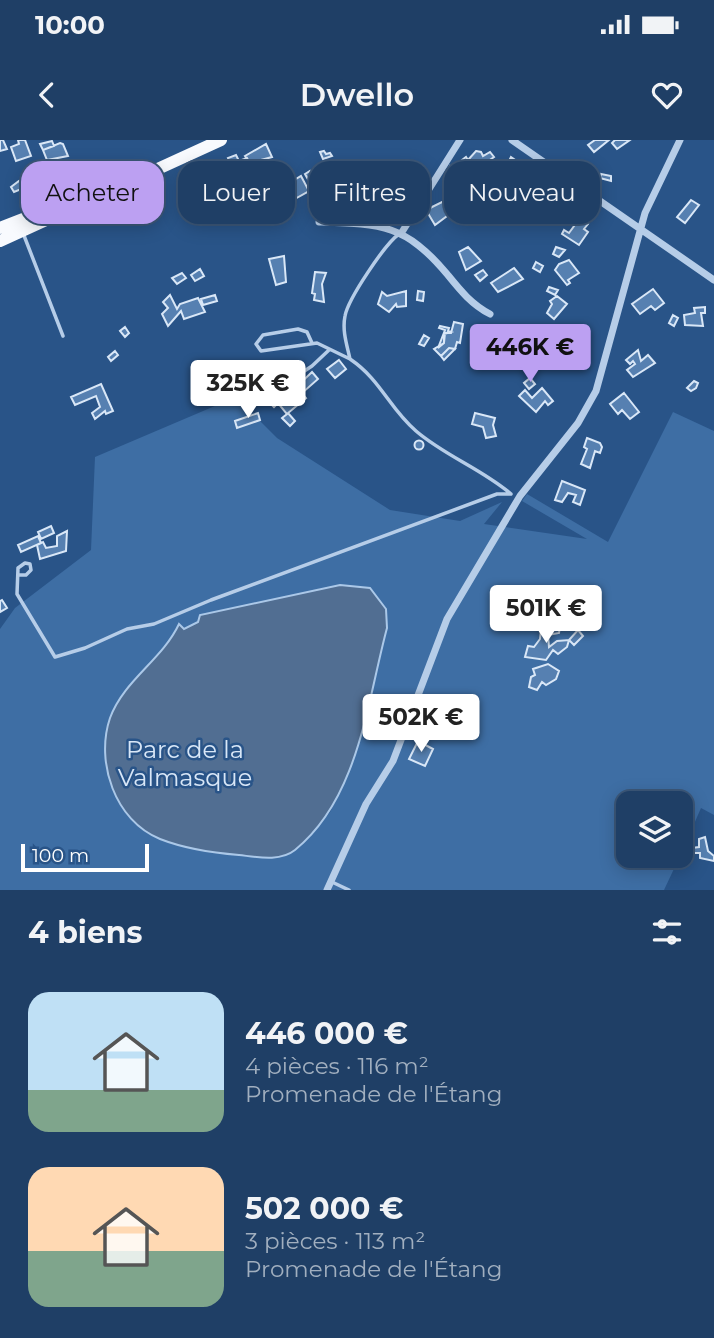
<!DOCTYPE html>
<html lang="fr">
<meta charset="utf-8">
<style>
body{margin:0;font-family:Montserrat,sans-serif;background:#2c4a6f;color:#f1f3f6;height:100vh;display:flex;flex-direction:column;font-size:26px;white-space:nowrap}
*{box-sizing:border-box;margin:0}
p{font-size:23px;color:#a1afbf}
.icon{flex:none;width:38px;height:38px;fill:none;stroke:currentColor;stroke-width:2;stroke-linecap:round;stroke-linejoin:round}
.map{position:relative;height:750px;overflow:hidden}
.panel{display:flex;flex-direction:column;background:#1f3f66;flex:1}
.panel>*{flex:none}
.top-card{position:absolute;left:21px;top:21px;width:672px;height:63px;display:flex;gap:14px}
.fabs{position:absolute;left:616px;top:651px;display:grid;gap:14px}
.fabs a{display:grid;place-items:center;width:77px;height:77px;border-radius:14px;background:#1f3f66;box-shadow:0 4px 18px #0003,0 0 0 2px #3c587a;font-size:35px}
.scale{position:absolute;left:21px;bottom:18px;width:128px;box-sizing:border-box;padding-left:7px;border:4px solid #fff;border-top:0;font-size:19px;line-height:24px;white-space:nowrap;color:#fff;-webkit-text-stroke:5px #295488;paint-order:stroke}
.price{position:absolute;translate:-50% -60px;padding:0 16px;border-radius:7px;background:#fff;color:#222;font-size:23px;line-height:46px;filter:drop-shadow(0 2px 4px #0008)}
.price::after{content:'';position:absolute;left:50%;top:42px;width:21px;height:16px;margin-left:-10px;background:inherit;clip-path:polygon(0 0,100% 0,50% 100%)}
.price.selected{background:#bca0f2;color:#111}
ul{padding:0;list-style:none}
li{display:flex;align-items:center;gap:21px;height:175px;padding:0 28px}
li span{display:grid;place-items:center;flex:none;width:196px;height:140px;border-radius:21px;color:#555}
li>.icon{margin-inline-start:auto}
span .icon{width:84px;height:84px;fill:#fffc;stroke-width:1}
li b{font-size:30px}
h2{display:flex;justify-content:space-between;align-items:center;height:84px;padding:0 28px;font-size:30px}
.pill{padding:0 24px;border-radius:21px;background:#1f3f66;box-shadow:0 4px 18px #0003,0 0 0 2px #3c587a;font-size:24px;line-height:63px}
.pill.selected{background:#bca0f2;color:#111}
.status{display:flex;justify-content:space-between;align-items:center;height:49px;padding:0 35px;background:#1f3f66;direction:ltr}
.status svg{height:19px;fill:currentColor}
header{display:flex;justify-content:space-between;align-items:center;height:91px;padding:0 28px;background:#1f3f66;font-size:32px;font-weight:600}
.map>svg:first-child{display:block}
.green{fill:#3e6ea4;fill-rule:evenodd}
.water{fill:#516e92;stroke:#abc8e8;stroke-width:2}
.building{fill:#5680b1;stroke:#d9e7f7;stroke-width:2}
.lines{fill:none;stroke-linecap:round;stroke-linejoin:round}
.service{stroke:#b6cde8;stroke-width:3.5}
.minor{stroke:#b6cde8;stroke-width:7}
.primary{stroke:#f8fafe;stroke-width:12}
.labels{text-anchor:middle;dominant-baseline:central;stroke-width:5;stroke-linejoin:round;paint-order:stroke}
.park-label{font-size:24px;fill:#d9e7f7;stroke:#295488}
</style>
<div class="status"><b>10:00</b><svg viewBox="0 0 49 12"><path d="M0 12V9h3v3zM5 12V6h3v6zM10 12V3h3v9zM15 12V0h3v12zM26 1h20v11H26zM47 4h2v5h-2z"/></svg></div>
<header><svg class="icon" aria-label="back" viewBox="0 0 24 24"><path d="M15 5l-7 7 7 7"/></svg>Dwello<svg class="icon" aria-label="heart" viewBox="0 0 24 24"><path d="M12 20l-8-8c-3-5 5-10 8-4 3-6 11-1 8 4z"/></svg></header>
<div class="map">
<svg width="714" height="750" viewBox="0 0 714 750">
<rect width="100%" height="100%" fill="#295488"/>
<path class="green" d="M 236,257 L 277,298 L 390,370 L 460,381 L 502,362 L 484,384 L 587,399 L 522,361 L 527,354 L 608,402 L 673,272 L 714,291 L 714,675 L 701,668 L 681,714 L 681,663 L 628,663 L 628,716 L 680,716 L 664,750 L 0,750 L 0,489 L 15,468 L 91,410 L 95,317 ZM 386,475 C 388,494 341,656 330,672 C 321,684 308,697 297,707 Z"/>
<path class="water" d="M 340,445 L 370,448 L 386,469 L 387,488 C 367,562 359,658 295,710 C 280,722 257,717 239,715 C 214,713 183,708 160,699 C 115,681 95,622 110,578 C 124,540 162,520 179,484 L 184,489 L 198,482 L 200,475 Z"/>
<path class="building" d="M 0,0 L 3,0 L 7,9 L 0,11 Z
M 18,0 L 25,0 L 31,16 L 16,21 L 11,7 L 19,4 Z
M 595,0 L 609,0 L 594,12 L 588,5 Z
M 615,0 L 630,0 L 617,9 L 612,3 Z
M 52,1 L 54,6 L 43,10 L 40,4 Z
M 60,3 L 63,4 L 68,16 L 47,20 L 43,10 Z
M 266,4 L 272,17 L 250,23 L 245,16 Z
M 324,11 L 326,14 L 330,13 L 332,16 L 323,19 L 320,12 Z
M 476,11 L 481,12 L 483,16 L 490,12 L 494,17 L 484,24 L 480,21 L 473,25 L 476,34 L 471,36 L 462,20 L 466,17 L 468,20 Z
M 236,15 L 239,21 L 247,18 L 251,26 L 235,33 L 228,18 Z
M 511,17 L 521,24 L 519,27 L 509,21 Z
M 396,21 L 405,33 L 388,43 L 378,34 Z
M 450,26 L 457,32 L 453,38 L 446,33 Z
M 208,29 L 216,44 L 205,49 L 200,32 Z
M 310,31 L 314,38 L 309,41 L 305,34 Z
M 514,32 L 519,40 L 508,48 L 512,54 L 496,57 L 493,52 Z
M 601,34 L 611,36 L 611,41 L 600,38 Z
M 38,35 L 45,52 L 36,56 L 31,45 L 14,52 L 11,47 L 19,41 Z
M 341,35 L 351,50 L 347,55 L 340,55 L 340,63 L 329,53 L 332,51 L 327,45 Z
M 301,36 L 309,51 L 293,60 L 287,51 L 294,47 L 291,42 Z
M 220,42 L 223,50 L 218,52 L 215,45 Z
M339.5 59a4.5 4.5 0 1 1 9 0a4.5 4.5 0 1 1-9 0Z
M 450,58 L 454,65 L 447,68 L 451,73 L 435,85 L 426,70 Z
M 545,59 L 547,62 L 551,59 L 556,66 L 535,79 L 527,70 Z
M 691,60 L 699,65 L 685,83 L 677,77 Z
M 580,78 L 588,84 L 584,89 L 588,92 L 579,105 L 562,94 L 564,90 L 569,93 Z
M 468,107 L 481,121 L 466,130 L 459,112 Z
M 556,107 L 565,110 L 559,117 L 553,114 Z
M 284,116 L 286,142 L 276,145 L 269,119 Z
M 569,120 L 579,133 L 568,140 L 570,143 L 567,145 L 555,130 L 559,124 Z
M 536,122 L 543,126 L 540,132 L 533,128 Z
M 514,128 L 523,139 L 498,152 L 491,143 Z
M 200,129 L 204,136 L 195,141 L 191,135 Z
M 483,130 L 487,135 L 480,141 L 475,135 Z
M 315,132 L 326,133 L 322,144 L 324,162 L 314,160 L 315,154 L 312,153 Z
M 182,133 L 186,138 L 177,144 L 172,138 Z
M 549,147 L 558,150 L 555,155 L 547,151 Z
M 653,149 L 664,163 L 655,170 L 651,166 L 640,174 L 632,164 Z
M 406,151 L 406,166 L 397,167 L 396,164 L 389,172 L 378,164 L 382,152 L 387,156 Z
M 418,151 L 424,152 L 423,161 L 417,160 Z
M 170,155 L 177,169 L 180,164 L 198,158 L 205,172 L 184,179 L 181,171 L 168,186 L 162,174 L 168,168 L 163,162 Z
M 215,155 L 217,161 L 203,165 L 201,159 Z
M 557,156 L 567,164 L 554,179 L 547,173 L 552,164 L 550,161 Z
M 705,167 L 705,173 L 701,173 L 703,186 L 685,185 L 684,175 L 695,173 L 694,168 Z
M 673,175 L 678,178 L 674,186 L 669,183 Z
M 454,182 L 463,184 L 460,203 L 457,202 L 455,209 L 449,208 L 441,216 L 434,209 L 444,203 L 445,193 L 451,193 Z
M 440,186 L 449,188 L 448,191 L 451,192 L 444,194 L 444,203 L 438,208 L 445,190 L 439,188 Z
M 125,187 L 129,193 L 125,197 L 120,191 Z
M 424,195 L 429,198 L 424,206 L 419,204 Z
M 544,197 L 559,217 L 543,228 L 538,221 L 546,215 L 537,203 Z
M 449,208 L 455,209 L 444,220 L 441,216 Z
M 638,210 L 641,221 L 648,215 L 655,223 L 633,237 L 627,230 L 635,224 L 633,221 L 630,224 L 626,220 Z
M 115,211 L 118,215 L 111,221 L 108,217 Z
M 339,220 L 346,229 L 335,238 L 327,229 Z
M 312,232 L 318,239 L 302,253 L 306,258 L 288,273 L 295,281 L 290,286 L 282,278 L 287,274 L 278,263 L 274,267 L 268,261 L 276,254 L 289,254 Z
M 530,238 L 535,244 L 529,249 L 524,243 Z
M 225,240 L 235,240 L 243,251 L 231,262 L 225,255 Z
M 694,241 L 698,243 L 696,248 L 691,251 L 687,248 Z
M 101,244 L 113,271 L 106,274 L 105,271 L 95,279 L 92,273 L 100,267 L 96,256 L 75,265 L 71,257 Z
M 542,248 L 553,261 L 548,265 L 545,261 L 536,272 L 519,256 L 525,250 L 532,258 Z
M 624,253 L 639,272 L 630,279 L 622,270 L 618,274 L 610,264 Z
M 258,273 L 260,280 L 237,288 L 235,281 Z
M 475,273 L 495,278 L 493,285 L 496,296 L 486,298 L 483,287 L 472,284 Z
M 587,298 L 600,303 L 602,307 L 600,313 L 595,311 L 590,328 L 581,324 L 587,309 L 584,307 Z
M414.5 305a4.5 4.5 0 1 1 9 0a4.5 4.5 0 1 1-9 0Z
M 562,341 L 585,350 L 580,365 L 573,362 L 576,355 L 568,353 L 562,362 L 555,360 Z
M 51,386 L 54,393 L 41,399 L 38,392 Z
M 67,391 L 66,411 L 40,419 L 37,405 L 43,402 L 46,408 L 57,406 L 57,396 Z
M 38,396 L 41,403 L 21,412 L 18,405 Z
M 2,460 L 7,468 L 0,472 L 0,461 Z
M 553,486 L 560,487 L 559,493 L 548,495 L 549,507 L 557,501 L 569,500 L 567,507 L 558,514 L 553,510 L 546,520 L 525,517 L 528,506 L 534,507 L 540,499 L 541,488 L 548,489 Z
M 578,490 L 583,496 L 574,505 L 569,500 Z
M 548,524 L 559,531 L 556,539 L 546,545 L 542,542 L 537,550 L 529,547 L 531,537 L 535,535 L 533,529 Z
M 418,601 L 433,609 L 425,626 L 409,619 Z
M 705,697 L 708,711 L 714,716 L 714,721 L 700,718 L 700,713 L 692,713 L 691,708 L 699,707 L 699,699 Z"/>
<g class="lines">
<path class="service" d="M 23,93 L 63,196
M 399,94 C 385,104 348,159 345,176 C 342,191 347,205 350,219 C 381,240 389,268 416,291 C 445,316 482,329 511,354
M 312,203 L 307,192 L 298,189 L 263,195 L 256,204 L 261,211 L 317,203 L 350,219
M 268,255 L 312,226 L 329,210
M 19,435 L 26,435 L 31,430 L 30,424 L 25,423 L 18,428 L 17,454 L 55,517 L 85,508 L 127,489 L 154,484 L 211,460 L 497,354 L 511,354
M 332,742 L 349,750"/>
<path class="minor" d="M 512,0 L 714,140
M 319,82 C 381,84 405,84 447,134 C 460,150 471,164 490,174
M 402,92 L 460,0
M 327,750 L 366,664 L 393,621 L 447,479 L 520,356 L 578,283 L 596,251 L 645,73 L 680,0"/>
<path class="primary" d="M 0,88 L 69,61
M 0,101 L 221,0"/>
</g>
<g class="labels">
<g class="park-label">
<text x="185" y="609">Parc de la<tspan x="185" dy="28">Valmasque</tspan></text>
</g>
</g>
</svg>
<div class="fabs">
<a><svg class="icon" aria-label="layers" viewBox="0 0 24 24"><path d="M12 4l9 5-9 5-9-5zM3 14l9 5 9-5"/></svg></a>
</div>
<div class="scale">100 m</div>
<b class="price selected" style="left:530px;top:244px">446K €</b>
<b class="price" style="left:248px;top:280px">325K €</b>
<b class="price" style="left:546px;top:505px">501K €</b>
<b class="price" style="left:421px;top:614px">502K €</b>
<div class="top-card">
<a class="pill selected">Acheter</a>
<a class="pill">Louer</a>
<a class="pill">Filtres</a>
<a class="pill">Nouveau</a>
</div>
</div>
<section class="panel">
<h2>4 biens<svg class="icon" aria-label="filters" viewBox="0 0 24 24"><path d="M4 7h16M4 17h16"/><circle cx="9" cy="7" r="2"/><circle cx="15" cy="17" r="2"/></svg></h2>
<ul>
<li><span style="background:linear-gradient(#bfe0f5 70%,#7fa58c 0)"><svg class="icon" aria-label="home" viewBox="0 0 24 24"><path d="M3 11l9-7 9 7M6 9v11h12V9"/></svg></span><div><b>446 000 €</b><p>4 pièces · 116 m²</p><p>Promenade de l'Étang</p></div></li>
<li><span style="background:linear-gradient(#ffd9b3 60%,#7fa58c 0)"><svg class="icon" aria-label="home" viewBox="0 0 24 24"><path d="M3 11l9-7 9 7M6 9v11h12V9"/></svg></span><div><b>502 000 €</b><p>3 pièces · 113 m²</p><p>Promenade de l'Étang</p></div></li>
</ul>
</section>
